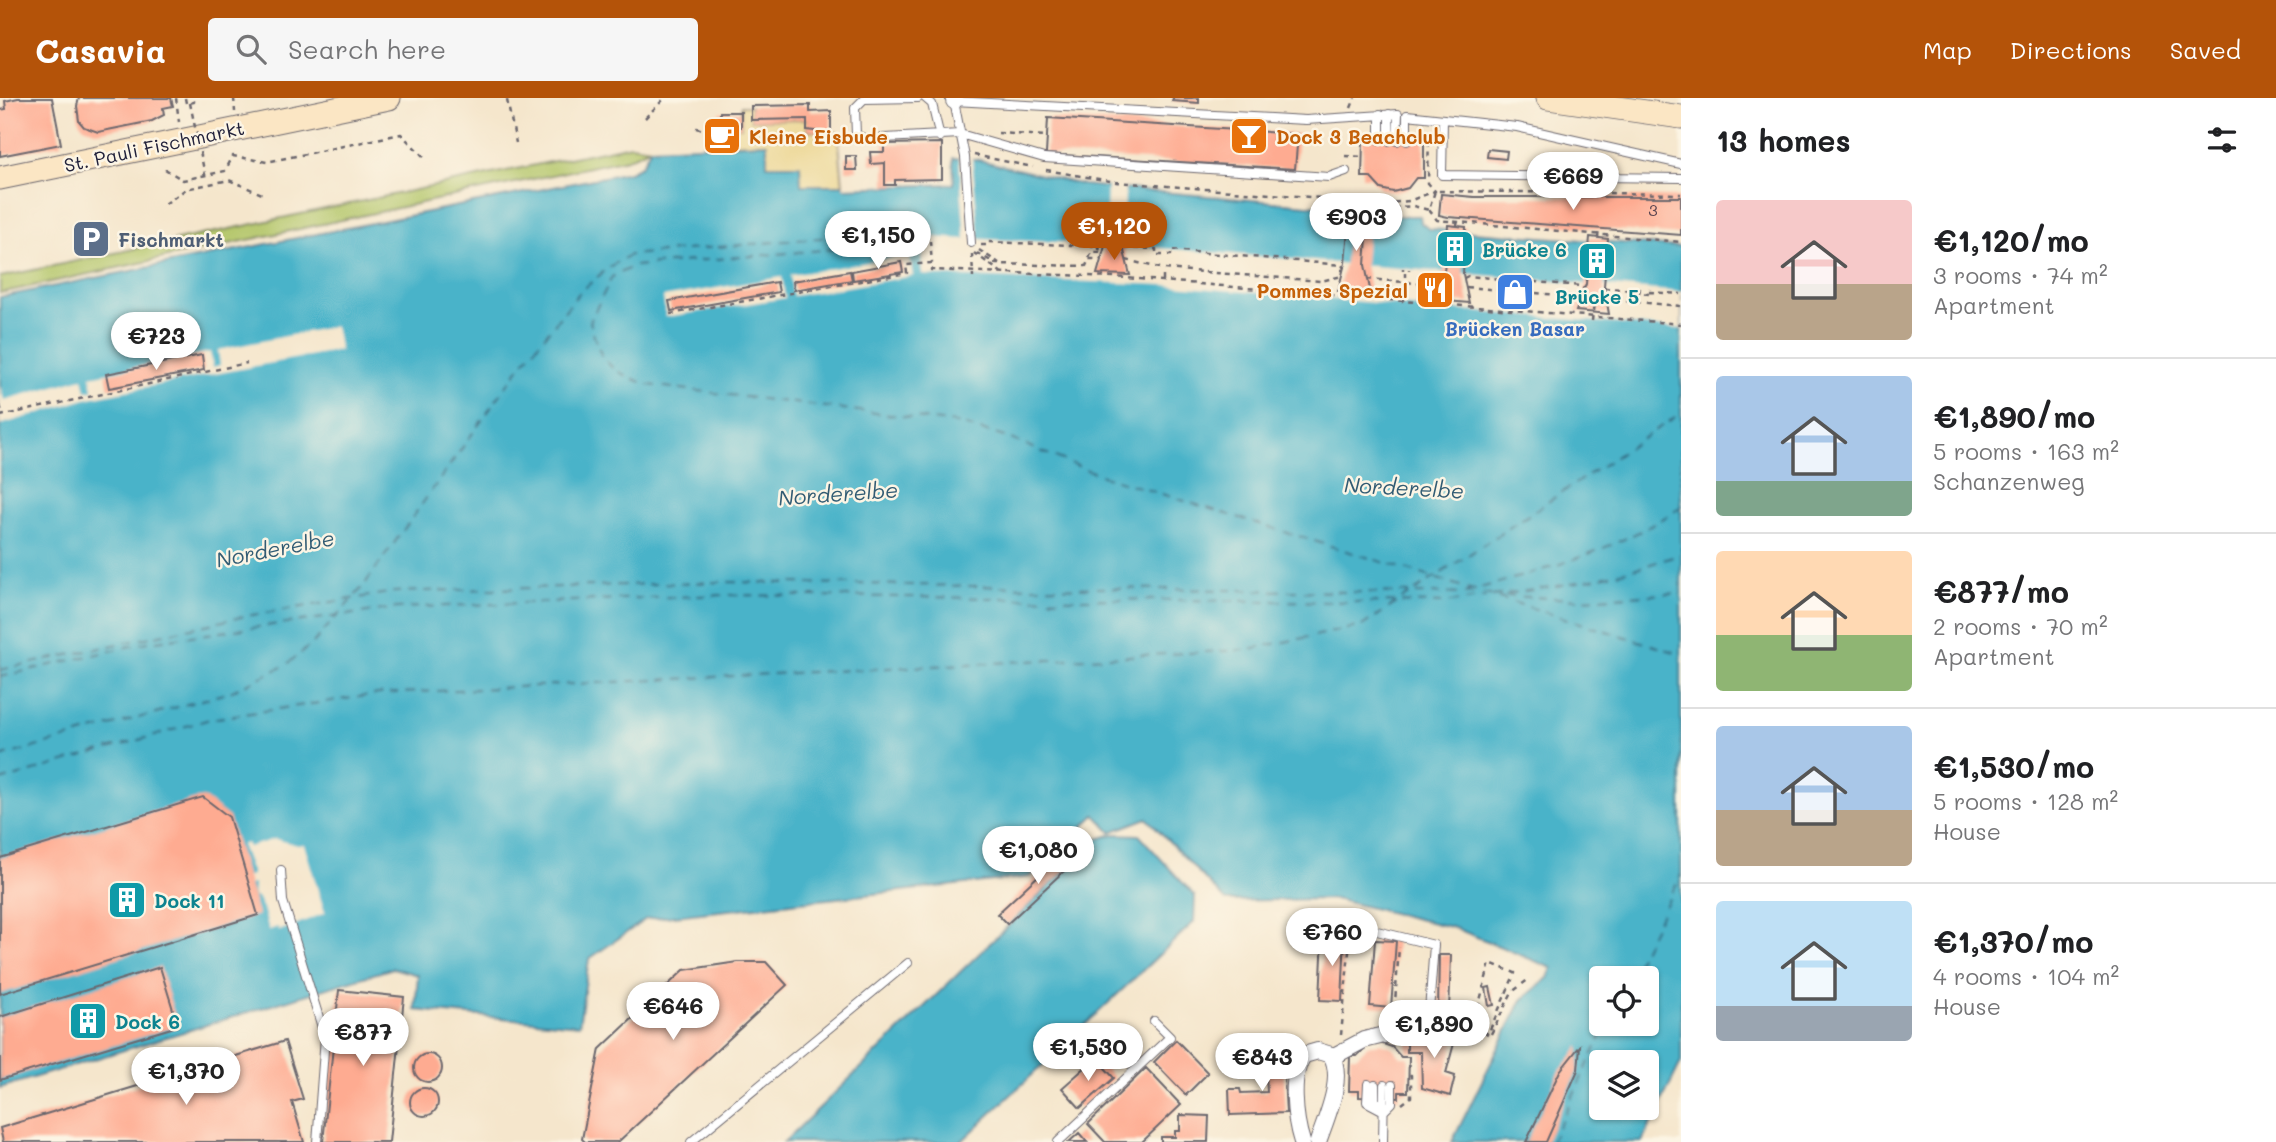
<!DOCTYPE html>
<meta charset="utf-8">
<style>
body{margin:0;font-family:Mali,sans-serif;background:#f6f6f6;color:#202124;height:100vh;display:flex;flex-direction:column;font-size:26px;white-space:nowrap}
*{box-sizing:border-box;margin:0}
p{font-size:23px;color:#757577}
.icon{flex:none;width:38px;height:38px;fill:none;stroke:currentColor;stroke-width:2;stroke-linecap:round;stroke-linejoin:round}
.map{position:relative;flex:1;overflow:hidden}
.drawer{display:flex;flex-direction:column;background:#fff;width:595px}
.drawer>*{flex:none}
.fabs{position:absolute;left:1589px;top:868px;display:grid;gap:14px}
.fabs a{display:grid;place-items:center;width:70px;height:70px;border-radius:7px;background:#fff;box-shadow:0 2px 5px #0004;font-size:35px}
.price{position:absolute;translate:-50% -60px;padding:0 16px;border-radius:24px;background:#fff;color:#222;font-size:23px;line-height:46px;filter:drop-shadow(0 2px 4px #0008)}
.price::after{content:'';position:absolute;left:50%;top:42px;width:21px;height:16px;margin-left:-10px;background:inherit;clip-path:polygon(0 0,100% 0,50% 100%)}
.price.selected{background:#b45309;color:#fff}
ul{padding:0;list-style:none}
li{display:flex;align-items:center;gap:21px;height:175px;padding:0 35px}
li+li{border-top:2px solid #e0e0e0}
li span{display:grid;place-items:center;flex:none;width:196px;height:140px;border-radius:7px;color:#555}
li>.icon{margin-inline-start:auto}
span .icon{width:84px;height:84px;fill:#fffc;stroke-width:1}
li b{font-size:30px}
h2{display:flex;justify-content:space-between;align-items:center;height:84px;padding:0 35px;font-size:30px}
header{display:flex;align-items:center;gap:42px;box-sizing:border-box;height:98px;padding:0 35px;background:#b45309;color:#fff}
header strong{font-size:33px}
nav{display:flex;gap:38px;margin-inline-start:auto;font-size:24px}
.search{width:490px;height:63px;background:#f6f6f6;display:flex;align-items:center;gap:18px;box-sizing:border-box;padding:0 24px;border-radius:7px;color:#757577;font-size:26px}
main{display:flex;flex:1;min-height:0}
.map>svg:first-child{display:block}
.green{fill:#b4c66a;stroke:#6b7452;stroke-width:2}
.sand{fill:#eeda9e;stroke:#887e6c;stroke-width:2}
.water{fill:#4ab3c9;stroke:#366a82;stroke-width:2;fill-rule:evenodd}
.pier{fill:#f5e6cc}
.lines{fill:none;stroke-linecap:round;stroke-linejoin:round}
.ferry{stroke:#325c74;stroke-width:2;stroke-dasharray:9 7;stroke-linecap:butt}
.building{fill:#feab91}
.service-casing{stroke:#6c676e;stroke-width:10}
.minor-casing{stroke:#6c676e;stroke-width:18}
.secondary-casing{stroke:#6c676e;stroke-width:25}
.path{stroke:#6c676e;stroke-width:2.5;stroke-dasharray:5 5;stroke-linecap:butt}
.service{stroke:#fff;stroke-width:8}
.minor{stroke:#fff;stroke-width:16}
.secondary{stroke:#fbe6c4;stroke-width:23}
.path-bridge{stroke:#6c676e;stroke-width:2.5;stroke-dasharray:5 5;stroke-linecap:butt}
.labels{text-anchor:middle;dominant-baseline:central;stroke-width:5;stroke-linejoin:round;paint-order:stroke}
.number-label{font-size:16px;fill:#594450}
.food-label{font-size:19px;font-weight:bold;fill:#c56008;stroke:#fcf5e5;text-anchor:start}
.street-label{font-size:19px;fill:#22223b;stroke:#fcf5e5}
.service-label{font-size:19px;font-weight:bold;fill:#4e5e75;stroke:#fcf5e5;text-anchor:start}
.culture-label{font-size:19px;font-weight:bold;fill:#0d838f;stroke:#fcf5e5;text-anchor:start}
.shop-label{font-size:19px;font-weight:bold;fill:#366cbe;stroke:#fcf5e5}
.water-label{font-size:21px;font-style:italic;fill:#325c74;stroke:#fcf5e5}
</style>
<header>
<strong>Casavia</strong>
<div class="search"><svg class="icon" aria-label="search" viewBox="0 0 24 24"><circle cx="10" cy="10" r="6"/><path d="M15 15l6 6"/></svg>Search here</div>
<nav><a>Map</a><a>Directions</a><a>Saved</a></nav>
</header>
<main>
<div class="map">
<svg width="1681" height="1044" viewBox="0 0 1681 1044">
<rect width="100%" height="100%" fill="#fcf5e5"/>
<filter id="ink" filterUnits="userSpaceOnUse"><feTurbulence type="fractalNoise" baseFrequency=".0143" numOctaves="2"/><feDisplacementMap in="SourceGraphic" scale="14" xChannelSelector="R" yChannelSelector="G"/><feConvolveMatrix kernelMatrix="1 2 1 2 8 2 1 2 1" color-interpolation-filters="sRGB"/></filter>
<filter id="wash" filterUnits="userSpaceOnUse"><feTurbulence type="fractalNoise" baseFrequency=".00686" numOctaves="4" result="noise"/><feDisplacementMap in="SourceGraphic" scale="28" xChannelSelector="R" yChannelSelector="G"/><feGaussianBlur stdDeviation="1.57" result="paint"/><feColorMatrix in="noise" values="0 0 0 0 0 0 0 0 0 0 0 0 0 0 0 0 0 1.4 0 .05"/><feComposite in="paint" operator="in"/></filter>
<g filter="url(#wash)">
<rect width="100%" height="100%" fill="#f5e6cc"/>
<path class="green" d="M 631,47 L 651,50 L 627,61 L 0,195 L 0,179 Z"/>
<path class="sand" d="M 741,8 L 751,8 L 751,22 L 807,21 L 807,32 L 838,35 L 843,87 L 801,87 L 767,67 L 767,45 L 720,46 L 720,29 L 741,29 Z"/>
<path class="water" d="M 767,45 L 767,67 L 800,67 L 801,87 L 843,87 L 844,90 L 954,86 L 953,60 L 975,61 L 1083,87 L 1352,111 L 1391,118 L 1420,118 L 1421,125 L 1430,131 L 1681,149 L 1681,964 L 1642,1044 L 1452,1044 L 1522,902 L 1548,880 L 1552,870 L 1455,830 L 1334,801 L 1226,803 L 1147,720 L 1111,734 L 1095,717 L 1029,779 L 646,821 L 589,861 L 579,927 L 415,912 L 418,877 L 393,870 L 0,990 L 0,199 L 629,74 L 641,68 L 651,50 ZM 1601,880 L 1647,880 L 1647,926 L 1601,926 ZM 1601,964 L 1647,964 L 1647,1010 L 1601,1010 Z
M 1113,736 L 1139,737 L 1195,798 L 1194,824 L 961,1044 L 784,1044 L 1098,741 Z"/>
<path class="pier" d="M 959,59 L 972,59 L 979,141 L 1105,146 L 1107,87 L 1125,88 L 1124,147 L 1681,194 L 1681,231 L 1163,187 L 922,177 L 923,145 L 927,139 L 965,141 Z
M 909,157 L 913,178 L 793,198 L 790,177 Z
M 782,179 L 785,200 L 666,219 L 663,199 Z
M 335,228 L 340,252 L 89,300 L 0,327 L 0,288 L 4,302 L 83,280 L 86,293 L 93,292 L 91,278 L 210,254 L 213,269 L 220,267 L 218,252 Z
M 275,741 L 298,747 L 304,746 L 325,815 L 279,833 L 278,829 L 269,832 L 263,810 L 257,799 L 253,799 L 254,786 L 249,787 L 246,779 L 252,776 L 241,747 L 246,745 L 248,749 Z"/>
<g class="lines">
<path class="ferry" d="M 1466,494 C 1541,473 1616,453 1681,409
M 1492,498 C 1557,489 1619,478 1681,456
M 1505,498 L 1580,501 L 1681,495
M 0,572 L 246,518 L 394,494 L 723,484 L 1478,496
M 0,579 L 148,544 L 397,510 L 723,497 L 1445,505 L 1486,499
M 0,659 L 230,594 L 286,567 L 313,545 L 362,490 L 520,269 L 579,195 L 609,169 L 630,157 L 929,130 L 930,143 L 634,168 L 612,179 L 590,223 C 601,267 608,271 649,287 L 956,325 L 1008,340 L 1100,377 L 1681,556
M 0,683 L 210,621 L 379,596 L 1245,552 L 1362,528 L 1681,315
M 1629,880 L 1681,777
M 1551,1044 L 1607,926"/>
</g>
<g id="blocks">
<path class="building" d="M 18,0 L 52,0 L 61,46 L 0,58 L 0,12 L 6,11 L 5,3 Z
M 79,0 L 171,0 L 173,8 L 163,10 L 164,17 L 152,23 L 98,34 L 84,29 L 79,23 L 77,8 Z
M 1173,0 L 1199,0 L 1199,5 L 1172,3 Z
M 810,7 L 810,14 L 831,13 L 831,35 L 807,32 L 807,21 L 751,22 L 751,8 Z
M 720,14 L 741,14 L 741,29 L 720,29 Z
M 1048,20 L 1298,36 L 1295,71 L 1046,56 Z
M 1374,36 L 1414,37 L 1414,41 L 1424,41 L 1424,80 L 1416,80 L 1408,90 L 1393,94 L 1381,91 L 1370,79 L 1362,79 L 1363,41 L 1374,41 Z
M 942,45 L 942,81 L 895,82 L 895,87 L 885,87 L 885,65 L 871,66 L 870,54 L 884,54 L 884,46 Z
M 1488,51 L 1507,53 L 1506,61 L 1487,59 Z
M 846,58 L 856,58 L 857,72 L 846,72 Z
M 1441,96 L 1474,99 L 1681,99 L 1681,137 L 1448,119 L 1439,117 Z
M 1350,108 L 1369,110 L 1365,167 L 1371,196 L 1338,193 L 1345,165 Z
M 1448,127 L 1466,129 L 1463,176 L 1469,205 L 1435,202 L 1444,174 Z
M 1590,139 L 1608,141 L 1604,188 L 1609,216 L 1576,213 L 1586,186 Z
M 1105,148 L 1123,149 L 1130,177 L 1097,176 Z
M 901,164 L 903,174 L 853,182 L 852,173 Z
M 850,173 L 852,182 L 794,192 L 793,183 Z
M 777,184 L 779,194 L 671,213 L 669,203 Z
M 202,257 L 204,272 L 109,290 L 106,276 Z
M 203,699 L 229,719 L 258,817 L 0,896 L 0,760 Z
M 1069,749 L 1079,759 L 1007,826 L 997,816 Z
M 1323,836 L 1345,837 L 1342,903 L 1320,902 Z
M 1375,842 L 1396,843 L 1391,910 L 1370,908 Z
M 1439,857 L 1451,857 L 1449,914 L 1438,913 Z
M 738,864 L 766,864 L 787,887 L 618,1044 L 585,1044 L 582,1041 L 600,951 L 684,872 Z
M 160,869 L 178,928 L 0,982 L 0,919 Z
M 1490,889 L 1494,907 L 1489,908 L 1486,890 Z
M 339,892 L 404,899 L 389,1044 L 323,1044 Z
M 1435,933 L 1456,938 L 1446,975 L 1455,978 L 1450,998 L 1422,990 L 1421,954 L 1407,954 L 1407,935 L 1434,936 Z
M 1176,942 L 1208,975 L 1186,997 L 1154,964 Z
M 285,943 L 303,1001 L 292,1004 L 304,1044 L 3,1044 L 0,1030 Z
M 1380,945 L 1392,949 L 1401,959 L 1409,959 L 1408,994 L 1399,994 L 1399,1000 L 1359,999 L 1359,993 L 1349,993 L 1350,958 L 1357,958 L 1367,948 Z
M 1580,948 L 1578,972 L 1546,1044 L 1526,1044 L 1560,973 Z
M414 970a14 14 0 1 1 28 0a14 14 0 1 1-28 0Z
M 1096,960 L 1114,980 L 1080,1010 L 1062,990 Z
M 1283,961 L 1286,1015 L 1230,1017 L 1229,991 L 1240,991 L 1241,995 L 1267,994 L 1266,975 L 1257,975 L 1257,963 Z
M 1146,970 L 1181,1007 L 1142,1044 L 1105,1044 L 1088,1026 Z
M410 1004a14 14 0 1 1 28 0a14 14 0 1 1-28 0Z
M 1180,1017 L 1209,1018 L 1208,1044 L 1161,1044 L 1161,1039 L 1175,1039 L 1175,1033 L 1180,1033 Z
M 1079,1035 L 1087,1044 L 1069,1044 Z"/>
</g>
</g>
<g filter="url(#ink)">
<use href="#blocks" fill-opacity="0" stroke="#6c676e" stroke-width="2"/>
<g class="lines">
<defs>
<path id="service" d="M 918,0 L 864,1 L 855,10 L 856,37 L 866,41 L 960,36 L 1044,60 L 1329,79 L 1346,73
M 925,0 L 932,6 L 940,39
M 1380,16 L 1380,43
M 1443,22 L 1442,77 L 1681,80
M 1389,43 L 1389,16
M 1407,43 L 1407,17 L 1517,29 L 1681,66
M 971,145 L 965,59 L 954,3 L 1306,22 L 1398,16 L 1397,43
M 281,772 L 283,803 L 325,939 L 317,1044
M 1317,822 L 1332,822 L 1434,847 L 1428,926
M 1368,986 L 1367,1004 L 1384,1013
M 1375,987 L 1375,1002 L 1382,1011
M 1384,1013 L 1392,1005 L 1392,987
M 691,1044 L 908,865
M 1058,1044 L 1170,939 L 1154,923
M 1383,1044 L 1384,987"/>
<path id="minor" d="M 954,0 L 954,3
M 1332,959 L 1364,942 L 1428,926 L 1475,925
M 1302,1044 C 1295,1022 1289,976 1304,957 L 1318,953 L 1331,957 C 1345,980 1326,1020 1318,1044"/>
<path id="secondary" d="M 1548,0 L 1681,19
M 0,80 L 389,0"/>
</defs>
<use href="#service" class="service-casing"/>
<use href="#minor" class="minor-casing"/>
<use href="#secondary" class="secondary-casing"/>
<path class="path" d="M 176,0 L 179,24
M 185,0 L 186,5 L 194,4 L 194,0
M 234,0 L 235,14
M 507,2 L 516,45
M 1351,10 L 1355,0
M 645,20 L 665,0
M 696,30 L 720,36
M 998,35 L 1047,38
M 974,57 L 1033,69
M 1345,58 L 1364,59
M 165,71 L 183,82 L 225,73 L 233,58 L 267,64 L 401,36 L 427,62
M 1046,72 L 1116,84 L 1361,103 L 1389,110 L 1413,108 L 1429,112 L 1435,93 L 1681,96
M 165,106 L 186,91 L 229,82 L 262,96
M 1389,110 L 1389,105 L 1409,103 L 1435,93 L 1428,85 L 1429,30
M 1429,112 L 1437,122 L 1681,144
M 1457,128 L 1458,120
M 1598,140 L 1599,130
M 930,143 L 932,165
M 981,147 L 986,147 L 987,144 L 1099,148 L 1099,151 L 1104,152
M 1124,150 L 1156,151 L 1156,157 L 1171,157 L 1171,152 L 1342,167 L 1344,170
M 979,152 L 999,165
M 974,155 L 1002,175
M 977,155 L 996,166 L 1086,168 L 1089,161 L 1101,161
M 972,156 L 973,179
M 1089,160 L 1092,154 L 1103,154
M 1126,162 L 1164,171 L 1321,183 L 1342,178
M 1341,172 L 1343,172
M 1403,172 L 1403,170
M 1409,172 L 1409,171
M 1405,179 L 1405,175
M 1464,180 L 1468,178 L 1581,188 L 1584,191
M 1367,181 L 1440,187
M 1163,183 L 1163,174
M 1466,189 L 1581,199
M 1604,190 L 1639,192
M 1640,190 L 1639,195 L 1649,196 L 1650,191
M 1649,194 L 1681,196
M 1606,201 L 1680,208
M 1353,203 L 1354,194
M 1403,203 L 1404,196
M 670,216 L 907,175 L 906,167 L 932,165 L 931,172 L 1114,179 L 1681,226
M 1592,223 L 1594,204
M 0,307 L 3,317
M 0,318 L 247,265
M 1478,910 L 1490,865 L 1515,875 L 1488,936
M 1394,919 L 1399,849
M 1484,933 L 1490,938 L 1512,894 L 1529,881
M 1341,937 L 1350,843
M 1402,1006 L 1411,999 L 1411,977 L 1409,977"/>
<use href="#service" class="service"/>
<use href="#minor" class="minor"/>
<use href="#secondary" class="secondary"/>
<path class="path-bridge" d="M 190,5 L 205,77"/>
</g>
</g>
<defs>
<symbol id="cafe-square" viewBox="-11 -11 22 22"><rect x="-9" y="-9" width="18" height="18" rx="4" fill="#e8710a" stroke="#fcf5e5"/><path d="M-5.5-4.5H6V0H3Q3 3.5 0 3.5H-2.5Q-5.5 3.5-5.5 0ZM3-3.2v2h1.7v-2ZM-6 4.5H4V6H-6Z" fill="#fff"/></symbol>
<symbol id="bar-square" viewBox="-11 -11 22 22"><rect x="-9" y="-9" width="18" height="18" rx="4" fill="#e8710a" stroke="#fcf5e5"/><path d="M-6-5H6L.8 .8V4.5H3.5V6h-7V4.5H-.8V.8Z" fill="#fff"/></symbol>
<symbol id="parking-square" viewBox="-11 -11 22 22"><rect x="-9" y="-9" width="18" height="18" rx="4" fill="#5c6f8a" stroke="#fcf5e5"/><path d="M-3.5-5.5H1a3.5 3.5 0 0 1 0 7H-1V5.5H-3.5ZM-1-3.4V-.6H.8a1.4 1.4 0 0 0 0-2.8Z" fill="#fff"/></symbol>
<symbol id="building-square" viewBox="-11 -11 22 22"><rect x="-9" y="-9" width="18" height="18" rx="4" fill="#0f9aa8" stroke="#fcf5e5"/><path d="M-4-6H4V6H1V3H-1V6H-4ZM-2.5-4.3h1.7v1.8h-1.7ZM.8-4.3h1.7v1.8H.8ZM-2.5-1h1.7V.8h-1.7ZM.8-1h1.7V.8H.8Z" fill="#fff"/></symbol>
<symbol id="restaurant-square" viewBox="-11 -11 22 22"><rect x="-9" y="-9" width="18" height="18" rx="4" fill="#e8710a" stroke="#fcf5e5"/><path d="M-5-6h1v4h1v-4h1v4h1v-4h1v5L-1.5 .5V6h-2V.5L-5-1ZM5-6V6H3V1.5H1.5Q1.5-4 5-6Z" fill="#fff"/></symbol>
<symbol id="shop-square" viewBox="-11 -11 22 22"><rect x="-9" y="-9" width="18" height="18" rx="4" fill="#3f7fe0" stroke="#fcf5e5"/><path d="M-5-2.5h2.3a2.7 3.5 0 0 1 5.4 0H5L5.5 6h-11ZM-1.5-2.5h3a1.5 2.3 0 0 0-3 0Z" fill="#fff"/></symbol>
</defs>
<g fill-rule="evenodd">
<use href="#cafe-square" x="700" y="16" width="44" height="44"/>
<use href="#bar-square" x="1227" y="16" width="44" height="44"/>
<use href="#parking-square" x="69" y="119" width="44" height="44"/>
<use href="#building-square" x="1433" y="129" width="44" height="44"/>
<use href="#building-square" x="1575" y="141" width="44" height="44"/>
<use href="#restaurant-square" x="1413" y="170" width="44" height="44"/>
<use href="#shop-square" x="1493" y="172" width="44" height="44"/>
<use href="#building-square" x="105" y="780" width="44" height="44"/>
<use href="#building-square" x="66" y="901" width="44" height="44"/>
</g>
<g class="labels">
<g class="number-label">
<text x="1653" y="111">3</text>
</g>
<g class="food-label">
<text x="749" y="38">Kleine Eisbude</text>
<text x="1276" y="38">Dock 3 Beachclub</text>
<text x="1408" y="192" text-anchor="end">Pommes Spezial</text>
</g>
<g class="street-label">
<text transform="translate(154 48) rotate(-12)">St. Pauli Fischmarkt</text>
</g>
<g class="service-label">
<text x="118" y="141">Fischmarkt</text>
</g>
<g class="culture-label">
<text x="1482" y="151">Brücke 6</text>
<text x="1597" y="198" text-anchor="middle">Brücke 5</text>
<text x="154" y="802">Dock 11</text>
<text x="115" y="923">Dock 6</text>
</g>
<g class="shop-label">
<text x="1515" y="230">Brücken Basar</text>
</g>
<g class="water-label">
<text transform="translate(1404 389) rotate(3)">Norderelbe</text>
<text transform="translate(838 395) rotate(-4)">Norderelbe</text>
<text transform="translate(275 450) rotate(-11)">Norderelbe</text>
</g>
</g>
</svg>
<div class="fabs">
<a><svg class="icon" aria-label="locate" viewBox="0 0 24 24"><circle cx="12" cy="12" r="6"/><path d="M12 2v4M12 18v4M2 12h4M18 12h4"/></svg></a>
<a><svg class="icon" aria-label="layers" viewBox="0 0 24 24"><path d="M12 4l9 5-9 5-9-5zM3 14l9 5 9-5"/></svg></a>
</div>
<b class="price" style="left:1573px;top:114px">€669</b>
<b class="price" style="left:1356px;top:155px">€903</b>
<b class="price selected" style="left:1114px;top:164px">€1,120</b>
<b class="price" style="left:878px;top:173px">€1,150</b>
<b class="price" style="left:156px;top:274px">€723</b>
<b class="price" style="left:1038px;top:788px">€1,080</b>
<b class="price" style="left:1332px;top:870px">€760</b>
<b class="price" style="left:673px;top:944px">€646</b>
<b class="price" style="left:1434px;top:962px">€1,890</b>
<b class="price" style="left:363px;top:970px">€877</b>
<b class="price" style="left:1088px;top:985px">€1,530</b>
<b class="price" style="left:1262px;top:995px">€843</b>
<b class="price" style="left:186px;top:1009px">€1,370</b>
</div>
<section class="drawer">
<h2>13 homes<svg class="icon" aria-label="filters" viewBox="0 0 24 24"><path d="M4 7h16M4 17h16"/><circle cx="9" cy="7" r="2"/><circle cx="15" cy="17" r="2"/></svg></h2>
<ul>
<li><span style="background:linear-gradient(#f6c9c9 60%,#b9a48a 0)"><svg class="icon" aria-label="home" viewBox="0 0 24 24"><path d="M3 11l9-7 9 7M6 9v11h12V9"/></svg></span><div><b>€1,120/mo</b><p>3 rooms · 74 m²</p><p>Apartment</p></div></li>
<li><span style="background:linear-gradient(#a9c7e8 75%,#7fa58c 0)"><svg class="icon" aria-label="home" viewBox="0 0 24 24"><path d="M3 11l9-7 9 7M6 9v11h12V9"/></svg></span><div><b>€1,890/mo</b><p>5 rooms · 163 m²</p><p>Schanzenweg</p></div></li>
<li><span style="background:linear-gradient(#ffd9b3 60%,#8fb573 0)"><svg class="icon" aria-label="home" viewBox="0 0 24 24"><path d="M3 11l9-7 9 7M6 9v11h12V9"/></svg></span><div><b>€877/mo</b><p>2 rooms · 70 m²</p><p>Apartment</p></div></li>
<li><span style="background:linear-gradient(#a9c7e8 60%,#b9a48a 0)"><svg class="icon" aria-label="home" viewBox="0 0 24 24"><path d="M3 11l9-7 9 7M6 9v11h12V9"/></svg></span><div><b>€1,530/mo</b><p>5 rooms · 128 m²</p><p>House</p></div></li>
<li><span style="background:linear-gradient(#bfe0f5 75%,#9aa5b1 0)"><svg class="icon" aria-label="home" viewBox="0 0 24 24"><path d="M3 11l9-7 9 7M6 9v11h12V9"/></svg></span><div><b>€1,370/mo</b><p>4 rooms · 104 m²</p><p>House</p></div></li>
</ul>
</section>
</main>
